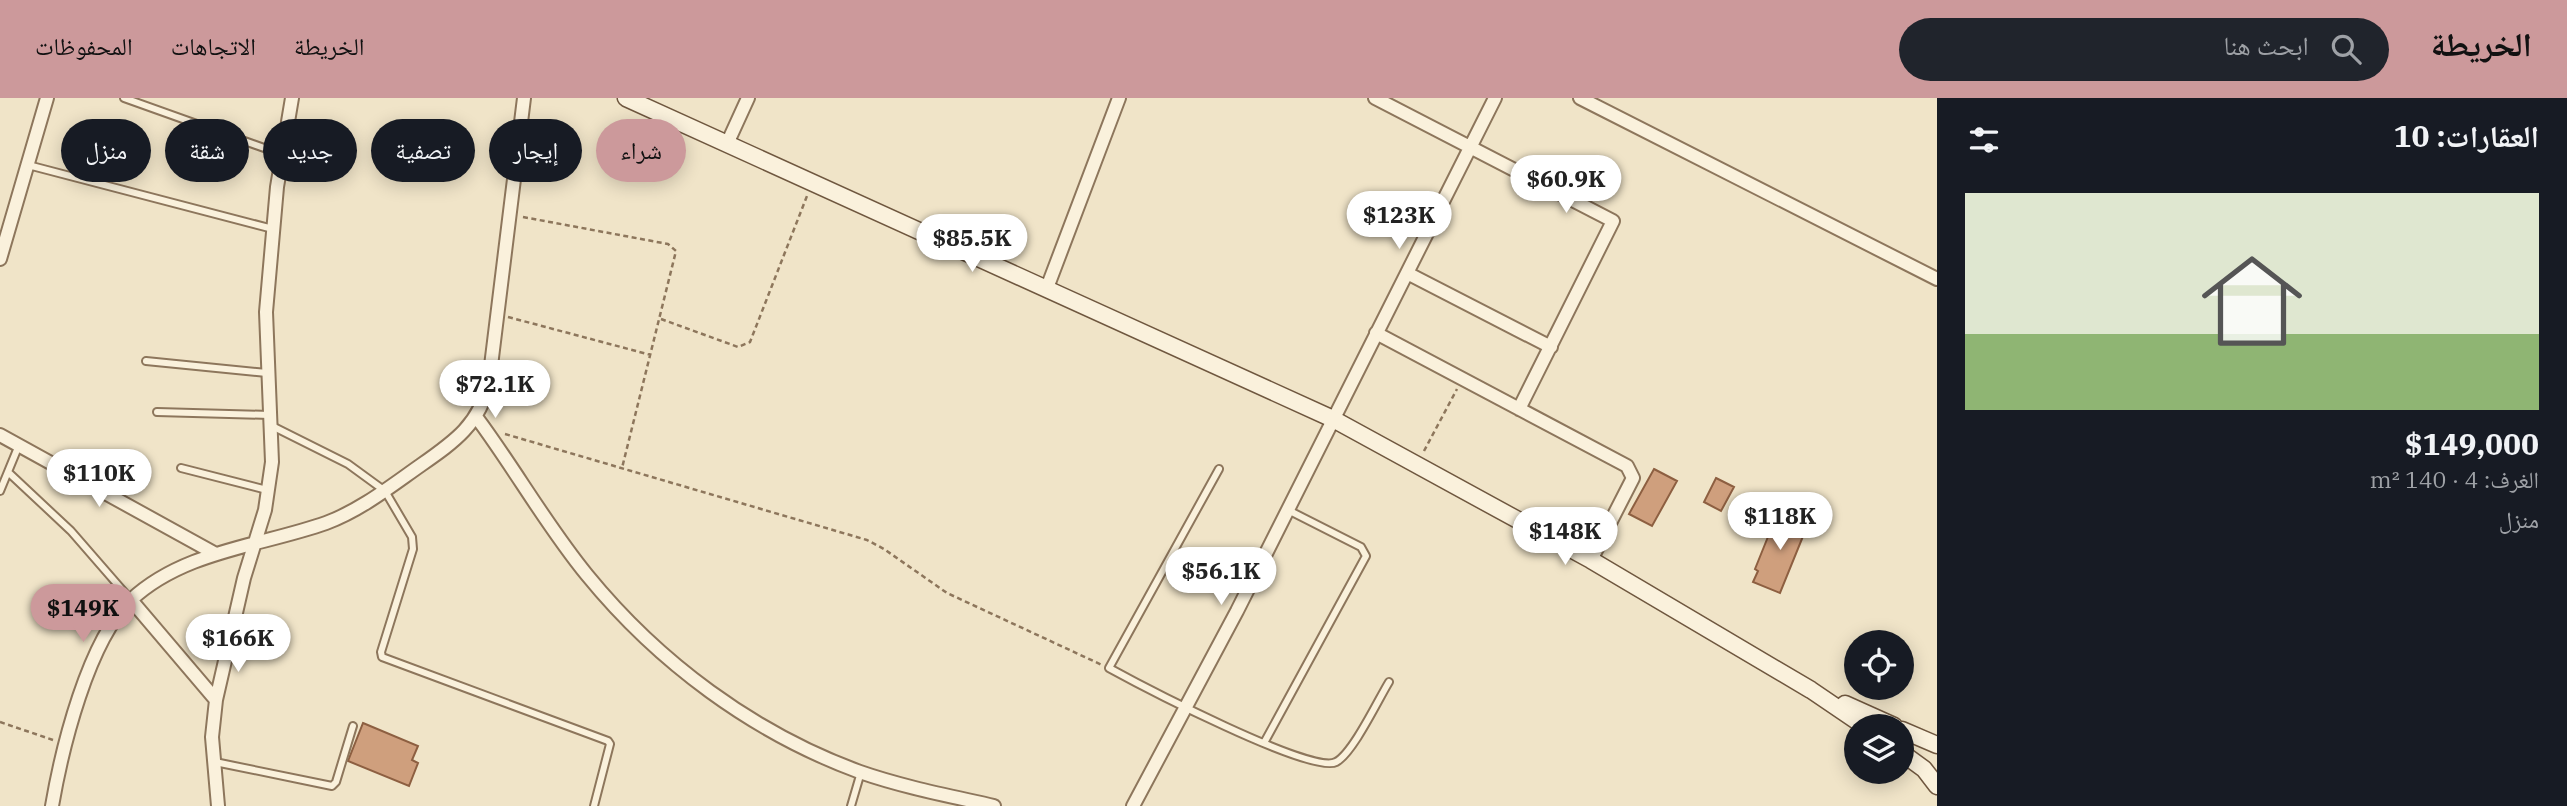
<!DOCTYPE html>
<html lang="ar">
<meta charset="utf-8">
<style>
body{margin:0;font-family:"IBM Plex Serif","Noto Naskh Arabic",serif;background:#20242c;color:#f1f3f6;direction:rtl;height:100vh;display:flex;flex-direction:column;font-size:26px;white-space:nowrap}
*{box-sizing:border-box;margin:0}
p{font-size:23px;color:#9ea1a6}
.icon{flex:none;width:38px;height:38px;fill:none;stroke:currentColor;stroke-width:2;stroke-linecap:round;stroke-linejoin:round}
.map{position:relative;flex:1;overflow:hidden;direction:ltr}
.sheet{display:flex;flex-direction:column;background:#171b24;width:630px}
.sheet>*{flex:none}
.guide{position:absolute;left:21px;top:21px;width:665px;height:63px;direction:rtl;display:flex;gap:14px}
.fabs{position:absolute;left:1844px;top:532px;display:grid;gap:14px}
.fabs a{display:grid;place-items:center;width:70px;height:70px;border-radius:50%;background:#171b24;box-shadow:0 4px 18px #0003;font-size:35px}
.price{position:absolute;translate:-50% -60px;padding:0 16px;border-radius:24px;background:#fff;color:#222;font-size:23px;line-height:46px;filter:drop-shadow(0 2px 4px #0008)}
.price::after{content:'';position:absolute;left:50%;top:42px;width:21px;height:16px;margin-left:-10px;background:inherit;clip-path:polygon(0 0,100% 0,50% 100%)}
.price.current{background:#cc999b;color:#111}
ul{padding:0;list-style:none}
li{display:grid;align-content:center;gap:14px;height:371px;padding:0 28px}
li+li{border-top:2px solid #363941}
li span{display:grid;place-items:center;height:217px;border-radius:0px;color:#555}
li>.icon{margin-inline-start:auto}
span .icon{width:126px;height:126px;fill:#fffc;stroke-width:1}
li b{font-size:30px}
h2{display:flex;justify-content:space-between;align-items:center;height:84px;padding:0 28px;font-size:30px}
.chip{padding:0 24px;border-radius:32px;background:#171b24;box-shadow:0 4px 18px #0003;font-size:24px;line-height:63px}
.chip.current{background:#cc999b;color:#111}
header{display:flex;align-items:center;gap:42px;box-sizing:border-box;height:98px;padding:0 35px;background:#cc999b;color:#111}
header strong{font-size:33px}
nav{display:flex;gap:38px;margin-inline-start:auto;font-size:24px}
.search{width:490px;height:63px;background:#20242c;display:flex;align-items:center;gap:18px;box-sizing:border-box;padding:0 24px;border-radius:38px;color:#9ea1a6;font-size:26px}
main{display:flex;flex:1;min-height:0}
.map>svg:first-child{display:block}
.building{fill:#cf9f7d;stroke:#8d5f41;stroke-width:2}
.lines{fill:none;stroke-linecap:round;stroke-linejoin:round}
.service-casing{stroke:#8d765c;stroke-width:10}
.minor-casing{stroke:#8d765c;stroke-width:16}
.secondary-casing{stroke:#6f573f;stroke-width:19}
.path{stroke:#8d765c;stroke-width:2.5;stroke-dasharray:5 3.5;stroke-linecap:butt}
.service{stroke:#faf1dc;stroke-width:6}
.minor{stroke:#faf1dc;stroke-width:12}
.secondary{stroke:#faf1dc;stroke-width:16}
</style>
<header>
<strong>الخريطة</strong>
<div class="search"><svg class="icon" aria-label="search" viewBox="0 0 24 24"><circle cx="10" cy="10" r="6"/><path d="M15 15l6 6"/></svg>ابحث هنا</div>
<nav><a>الخريطة</a><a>الاتجاهات</a><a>المحفوظات</a></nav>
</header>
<main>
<section class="sheet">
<h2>العقارات: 10<svg class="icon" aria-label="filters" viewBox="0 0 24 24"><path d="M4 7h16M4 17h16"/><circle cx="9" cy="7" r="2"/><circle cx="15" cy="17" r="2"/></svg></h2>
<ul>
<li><span style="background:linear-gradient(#dfe7d0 65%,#8fb573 0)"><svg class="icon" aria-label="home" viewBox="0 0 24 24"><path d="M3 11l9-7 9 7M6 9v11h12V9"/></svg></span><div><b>$149,000</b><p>الغرف: 4 · 140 m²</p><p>منزل</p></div></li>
</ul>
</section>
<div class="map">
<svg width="1937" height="708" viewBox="0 0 1937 708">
<rect width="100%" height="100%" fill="#f0e4c8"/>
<path class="building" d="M 1654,371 L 1677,383 L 1652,428 L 1629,416 Z
M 1716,380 L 1734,389 L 1721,413 L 1704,404 Z
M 1778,414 L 1808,426 L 1780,495 L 1753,484 L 1758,473 L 1755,471 Z
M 363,625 L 418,648 L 412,662 L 418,665 L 409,688 L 348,663 Z"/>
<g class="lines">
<defs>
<path id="service" d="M 124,0 L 281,56
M 28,67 L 273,131
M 146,263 L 267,275
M 157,314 L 270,317
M 270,327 L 348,366 L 385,393 L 412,439 L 413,451 L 381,554 L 382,559 L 608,643 L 610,646 L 594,708
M 181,370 L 267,392
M 1219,371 L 1109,570 C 1140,587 1312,677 1336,664 C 1353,655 1378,602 1389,584
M 8,374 L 71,433 L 131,502
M 0,393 L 19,347
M 1264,645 L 1366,458 L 1361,449 L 1288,412
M 215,664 L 332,688 L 336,684 L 353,628
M 851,708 L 861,674"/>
<path id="minor" d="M 1375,0 L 1613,123 L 1519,311
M 1580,0 L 1937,181
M 727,46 L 748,0
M 0,161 L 47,0
M 1407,175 L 1551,249
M 1047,190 L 1119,0
M 1376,235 L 1627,368 L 1633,380 L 1591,462
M 477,320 C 515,371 546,427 587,477 C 658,564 753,635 860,674 C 903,689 950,698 994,708
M 0,337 L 214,455
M 131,502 L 216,602
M 52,708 C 62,650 88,543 131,502 C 183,453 261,448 326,425 C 361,412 391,388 421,367 C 454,344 480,326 489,284 L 524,0
M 218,708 L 212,639 L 216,602 L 244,480 L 265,412 L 272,364 L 266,214 L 277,89 L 292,0
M 1133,708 L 1237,513 L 1495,0"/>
<path id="secondary" d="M 626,0 L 1333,321 L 1591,462 L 1811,592 L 1864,628
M 1845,606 L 1894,628
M 1902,632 L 1937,647
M 1902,655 L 1924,671 L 1937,688"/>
</defs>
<use href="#service" class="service-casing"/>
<use href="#minor" class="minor-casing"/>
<use href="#secondary" class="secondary-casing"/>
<path class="path" d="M 523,119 L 668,146 L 676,153 L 622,370
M 508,219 L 651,257
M 661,221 L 738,249 L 750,244 L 807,98
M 505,336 L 867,442 L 884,451 L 947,495 L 1102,567
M 1424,353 L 1457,291
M 0,624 L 53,642"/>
<use href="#service" class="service"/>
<use href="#minor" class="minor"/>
<use href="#secondary" class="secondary"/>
</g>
</svg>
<div class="fabs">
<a><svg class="icon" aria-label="locate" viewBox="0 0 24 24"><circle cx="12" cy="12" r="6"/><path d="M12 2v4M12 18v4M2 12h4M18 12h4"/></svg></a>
<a><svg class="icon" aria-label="layers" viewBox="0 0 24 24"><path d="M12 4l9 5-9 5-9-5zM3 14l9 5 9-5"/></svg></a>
</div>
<b class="price" style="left:1566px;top:117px">$60.9K</b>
<b class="price" style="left:1399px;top:153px">$123K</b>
<b class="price" style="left:972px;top:176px">$85.5K</b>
<b class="price" style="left:495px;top:322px">$72.1K</b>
<b class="price" style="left:99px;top:411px">$110K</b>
<b class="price" style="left:1780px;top:454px">$118K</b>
<b class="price" style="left:1565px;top:469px">$148K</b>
<b class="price" style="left:1221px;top:509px">$56.1K</b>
<b class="price current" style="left:83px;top:546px">$149K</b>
<b class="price" style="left:238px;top:576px">$166K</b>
<div class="guide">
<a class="chip current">شراء</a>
<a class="chip">إيجار</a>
<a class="chip">تصفية</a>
<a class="chip">جديد</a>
<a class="chip">شقة</a>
<a class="chip">منزل</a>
</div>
</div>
</main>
